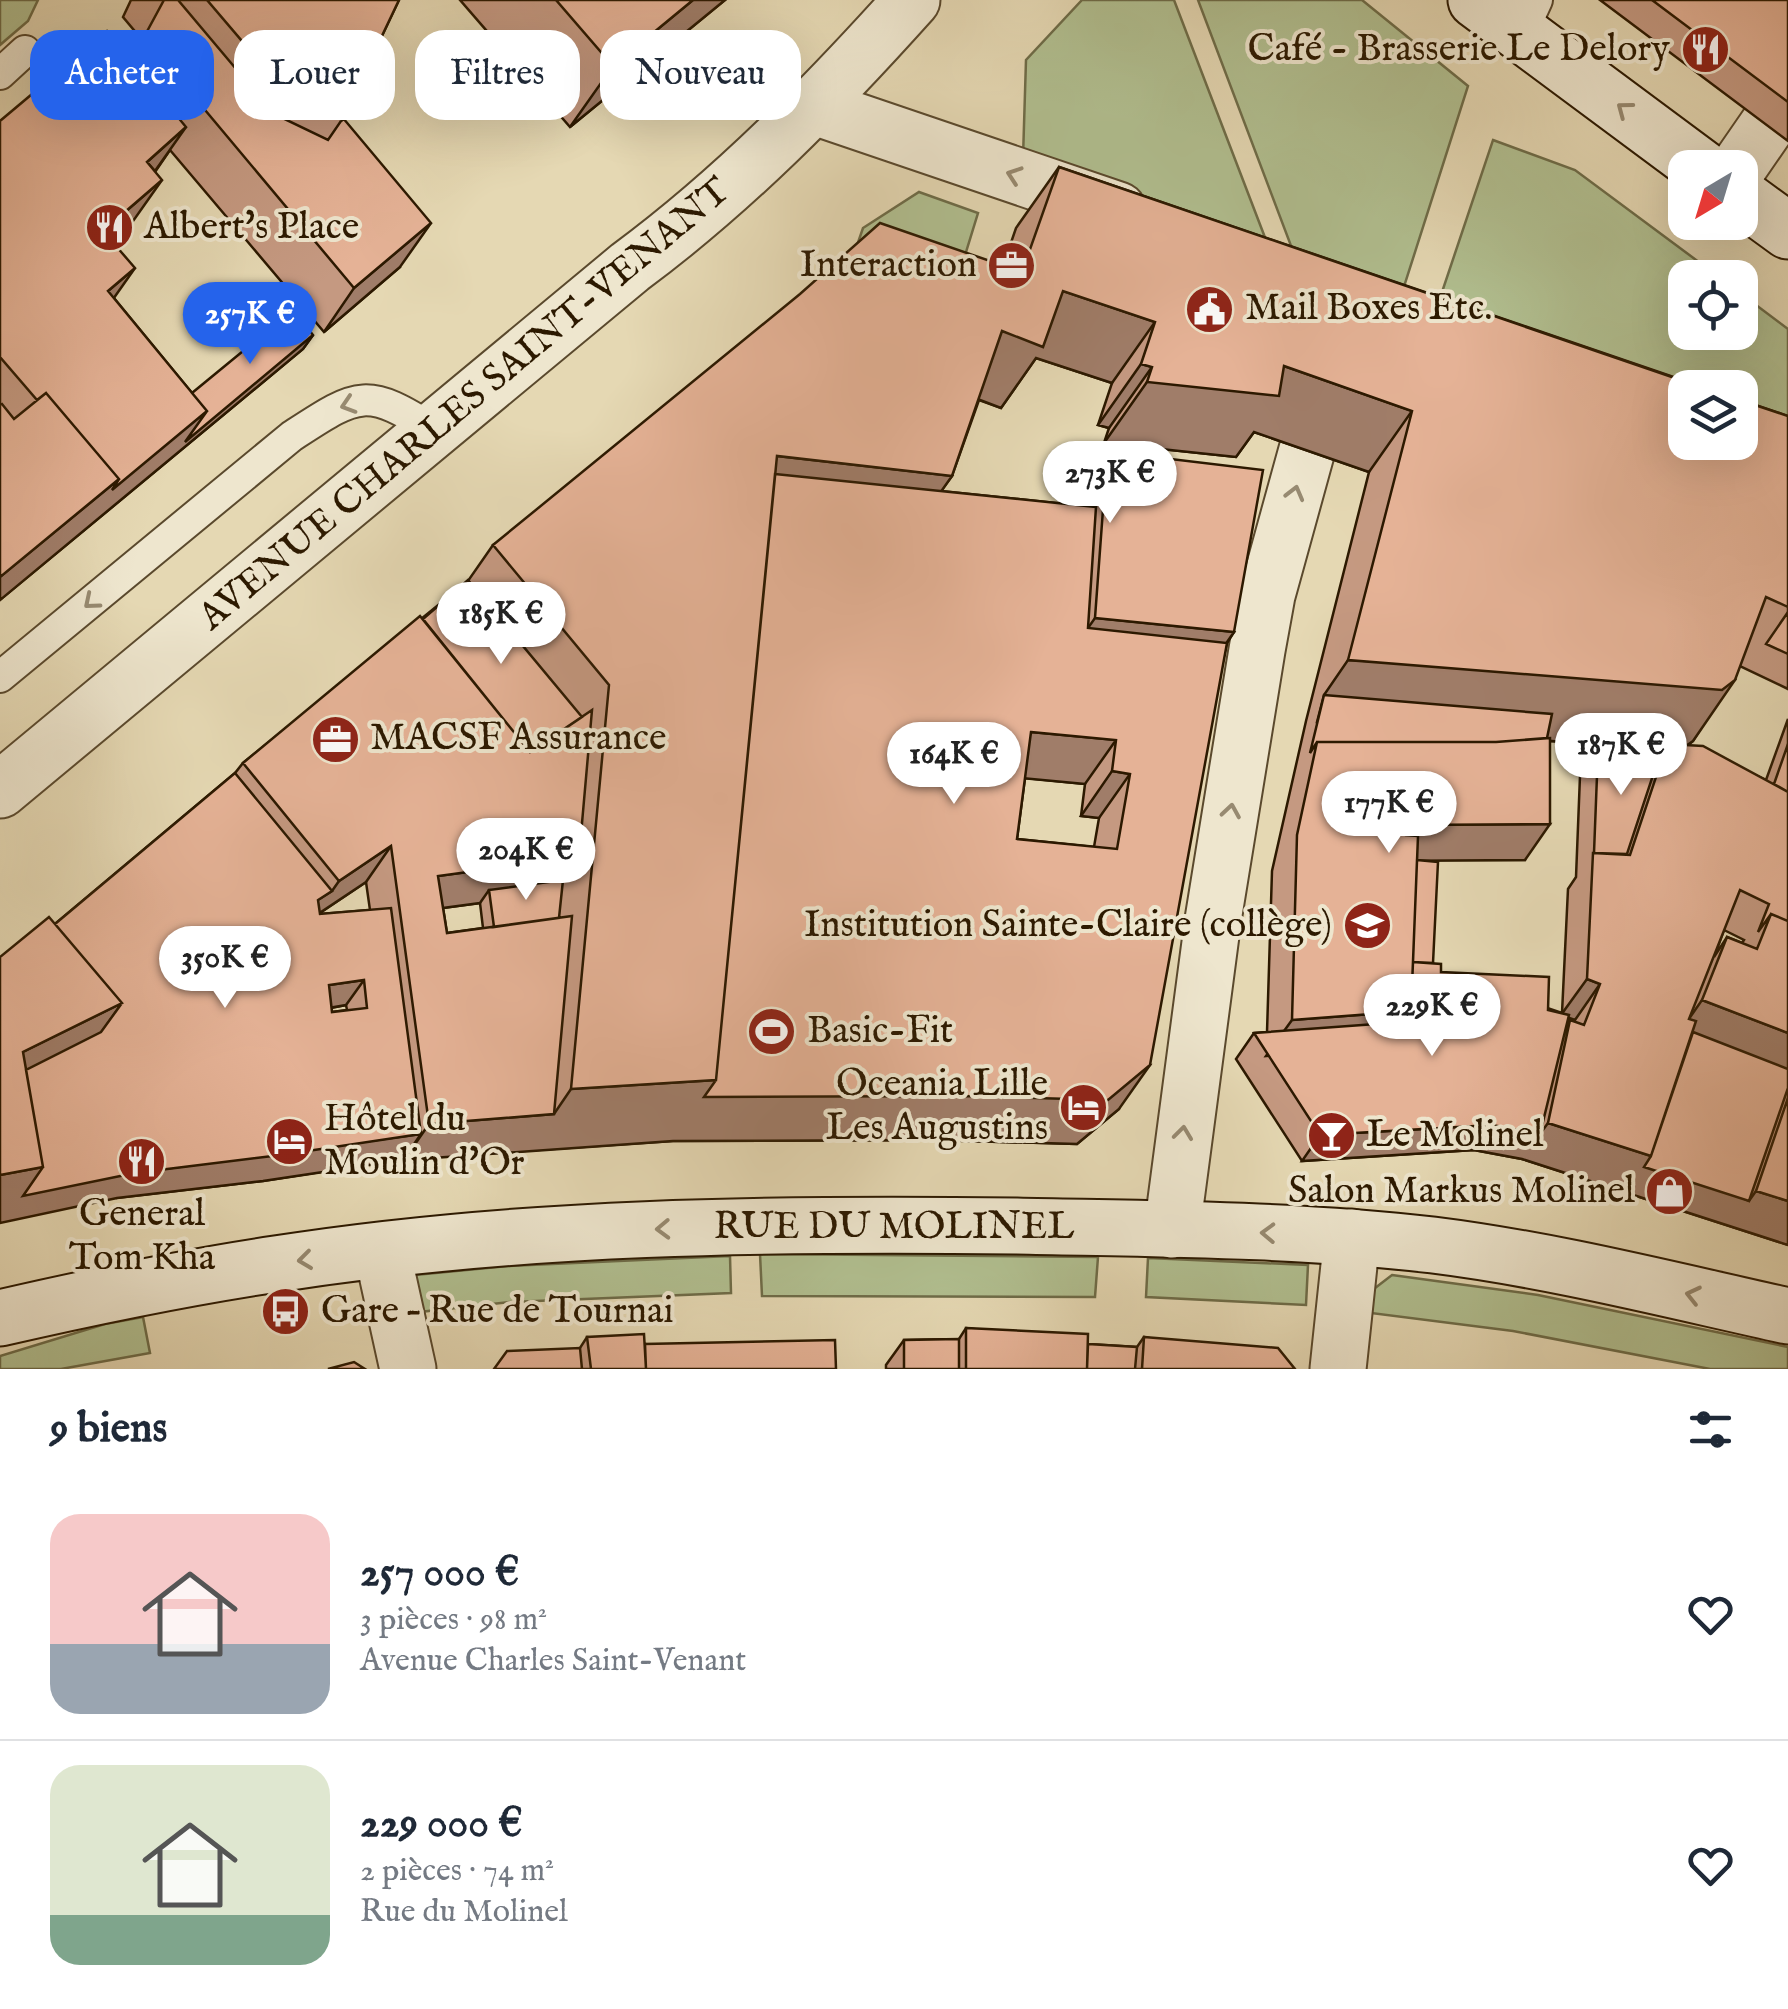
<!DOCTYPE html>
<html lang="fr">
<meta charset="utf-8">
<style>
body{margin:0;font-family:"IM FELL English",serif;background:#f2f2f3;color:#1f2937;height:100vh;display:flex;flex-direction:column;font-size:38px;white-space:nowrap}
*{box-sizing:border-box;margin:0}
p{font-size:32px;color:#747a83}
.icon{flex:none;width:55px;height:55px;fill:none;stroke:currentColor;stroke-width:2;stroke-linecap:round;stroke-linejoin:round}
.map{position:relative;height:1369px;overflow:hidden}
.details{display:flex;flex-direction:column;background:#fff;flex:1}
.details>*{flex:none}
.top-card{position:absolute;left:30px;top:30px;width:1000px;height:90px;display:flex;gap:20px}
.needle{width:65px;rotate:218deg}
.buttons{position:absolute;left:1668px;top:150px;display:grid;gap:20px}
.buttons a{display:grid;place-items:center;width:90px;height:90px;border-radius:20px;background:#fff;box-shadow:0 10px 40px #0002;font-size:50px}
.price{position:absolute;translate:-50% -85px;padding:0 22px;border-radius:35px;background:#fff;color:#222;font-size:32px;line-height:65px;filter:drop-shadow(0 2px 5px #0008)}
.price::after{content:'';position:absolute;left:50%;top:60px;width:30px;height:22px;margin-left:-15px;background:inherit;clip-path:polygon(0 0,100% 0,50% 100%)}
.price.current{background:#2563eb;color:#fff}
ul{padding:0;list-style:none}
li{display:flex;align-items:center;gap:30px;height:250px;padding:0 50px}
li+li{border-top:2px solid #e0e1e3}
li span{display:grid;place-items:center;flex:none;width:280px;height:200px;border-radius:30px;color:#555}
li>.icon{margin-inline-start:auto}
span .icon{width:120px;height:120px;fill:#fffc;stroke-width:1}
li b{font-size:42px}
h2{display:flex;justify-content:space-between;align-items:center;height:120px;padding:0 50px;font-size:42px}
.pill{padding:0 35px;border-radius:30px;background:#fff;box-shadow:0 10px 40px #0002;font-size:35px;line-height:90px}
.pill.current{background:#2563eb;color:#fff}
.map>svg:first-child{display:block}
.green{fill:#b1bf90;stroke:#6e6c48;stroke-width:2.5}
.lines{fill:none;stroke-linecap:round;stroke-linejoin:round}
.lane-casing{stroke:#5a492d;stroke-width:34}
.street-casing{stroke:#5a492d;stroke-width:59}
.secondary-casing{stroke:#2c1900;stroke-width:59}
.lane{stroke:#eee6ce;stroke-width:30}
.street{stroke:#eee6ce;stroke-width:55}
.secondary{stroke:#eee6ce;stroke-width:55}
.wall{fill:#c59981;stroke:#2c1900;stroke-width:2.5;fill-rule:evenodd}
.shaded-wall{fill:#a07d69;stroke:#2c1900;stroke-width:2.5}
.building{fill:#e5b296;stroke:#2c1900;stroke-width:2.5;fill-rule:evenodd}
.oneway{stroke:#978a71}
.labels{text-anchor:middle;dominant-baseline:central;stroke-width:8;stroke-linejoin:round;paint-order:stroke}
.poi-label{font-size:38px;fill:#2c1900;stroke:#eee6ce;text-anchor:start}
.street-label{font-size:38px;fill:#2c1900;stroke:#eee6ce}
</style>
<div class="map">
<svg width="1788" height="1369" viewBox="0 0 1788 1369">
<rect width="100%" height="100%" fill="#e5d8b3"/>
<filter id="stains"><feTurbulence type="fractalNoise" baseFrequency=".002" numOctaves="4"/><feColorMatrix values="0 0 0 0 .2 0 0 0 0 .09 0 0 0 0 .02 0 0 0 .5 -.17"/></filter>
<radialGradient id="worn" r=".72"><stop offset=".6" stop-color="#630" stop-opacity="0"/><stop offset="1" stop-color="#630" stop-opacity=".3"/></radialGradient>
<path class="green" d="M 0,0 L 38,0 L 28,21 L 0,45 Z
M 1082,0 L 1174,0 L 1269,248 L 1023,158 L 1026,60 Z
M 1198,0 L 1362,0 L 1468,86 L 1401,296 L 1296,259 Z
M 1493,140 L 1575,170 L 1719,277 L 1685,278 L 1685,332 L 1740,332 L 1740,293 L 1788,329 L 1788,424 L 1740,408 L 1740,388 L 1685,388 L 1437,307 Z
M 919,192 L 978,213 L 955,288 L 854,254 L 863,228 Z
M 760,1254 L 1098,1257 L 1095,1297 L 762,1296 Z
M 730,1256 L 731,1293 L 511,1302 L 419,1312 L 415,1275 L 508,1266 Z
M 1148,1258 L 1308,1265 L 1306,1305 L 1146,1297 Z
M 1392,1275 L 1538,1295 L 1788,1347 L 1788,1369 L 1710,1369 L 1513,1331 L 1363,1312 L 1366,1295 Z
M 143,1317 L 150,1353 L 61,1369 L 0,1369 L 0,1356 L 105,1324 Z"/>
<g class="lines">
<defs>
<path id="lane" d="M 1522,33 L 1537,0
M 0,74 L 25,51
M 0,677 L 292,436 C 358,393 366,386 435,431"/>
<path id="street" d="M 812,106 L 1118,210
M 1738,168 L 1767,126
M 0,790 L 630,267 C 734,190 825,97 912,0
M 1172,1230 L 1213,920 L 1257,650 L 1267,595 L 1307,450
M 382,1251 L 408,1369
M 1338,1369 L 1352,1237"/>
<path id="secondary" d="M 1476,0 L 1702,168
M 1740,196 L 1788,231
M 0,1318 C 91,1297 183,1278 276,1264 C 520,1226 770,1223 1017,1226 C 1155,1229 1295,1229 1433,1245 C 1553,1260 1670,1290 1788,1316"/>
</defs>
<use href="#lane" class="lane-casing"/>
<use href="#street" class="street-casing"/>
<use href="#secondary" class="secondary-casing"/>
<use href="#lane" class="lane"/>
<use href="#street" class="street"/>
<use href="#secondary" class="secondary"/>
</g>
<path class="wall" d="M 131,0 L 399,0 L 343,118 L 400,267 L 324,332 L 170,150 L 155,172 L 131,224 L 112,241 L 114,298 L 192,393 L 313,335 L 303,349 L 0,600 L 0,121 L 127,56 L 138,35 L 123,17 Z
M 460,0 L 725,0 L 570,127 Z
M 1600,0 L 1788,0 L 1788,141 Z
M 1059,167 L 1788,416 L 1788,689 L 1740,666 L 1693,741 L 1688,745 L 1766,780 L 1788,719 L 1788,1245 L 1522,1159 L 1474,1150 L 1302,1161 L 1236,1059 L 1254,1033 L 1267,1032 L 1272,871 L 1306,721 L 1369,472 L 1254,432 L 1236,457 L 1104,443 L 1109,428 L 1098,425 L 1112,383 L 1036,358 L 1001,408 L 979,400 L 952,476 L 941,491 L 1075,505 L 1112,452 L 1234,632 L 1227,643 L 1119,1109 L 1077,1144 L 931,1140 L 673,1141 L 404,1159 L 263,1181 L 117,1198 L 55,924 L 235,773 L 243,763 L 468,581 L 493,545 L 1003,266 L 1016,228 ZM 1550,741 L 1663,750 L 1660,754 L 1598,750 L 1580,776 L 1576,877 L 1568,889 L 1562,1013 L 1441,972 L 1433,963 L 1419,860 L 1525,860 ZM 1025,778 L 1085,784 L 1081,816 L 1099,818 L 1094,847 L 1017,839 ZM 366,882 L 370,910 L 320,914 L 320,913 ZM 480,903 L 483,928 L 447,933 L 443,908 ZM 1724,930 L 1744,940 L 1742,943 L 1727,937 L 1714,957 ZM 346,1005 L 347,1010 L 332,1012 L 331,1008 Z
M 966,1328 L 1088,1344 L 1137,1347 L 1144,1337 L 1295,1369 L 886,1369 L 886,1365 L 904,1340 L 959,1339 Z
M 587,1337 L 645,1344 L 836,1369 L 494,1369 L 580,1348 Z"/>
<path class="shaded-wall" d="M 693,0 L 725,0 L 570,127 L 613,66 Z
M 186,127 L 155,171 L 147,162 Z
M 162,180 L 131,224 L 72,275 L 103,231 Z
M 431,223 L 400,267 L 324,332 L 354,288 Z
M 135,268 L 104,312 L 108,291 Z
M 1063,291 L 1155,322 L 1112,383 L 1036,358 L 1001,408 L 959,392 L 1002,331 Z
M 313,335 L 303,349 L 0,600 L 0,577 L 119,479 L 207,411 Z
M 1141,364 L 1152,367 L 1109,428 L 1098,425 Z
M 1284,366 L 1412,411 L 1369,472 L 1254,432 L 1236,457 L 1104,443 L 1147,382 Z
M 777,456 L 952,476 L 909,537 L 760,521 Z
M 1095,618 L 1234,632 L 1196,687 L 1057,672 Z
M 1348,660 L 1735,680 L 1693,741 L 1679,751 L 1667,744 L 1663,750 L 1317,722 L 1324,695 Z
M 1031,732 L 1116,740 L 1085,784 L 1000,776 Z
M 1112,771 L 1130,774 L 1099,818 L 1081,816 Z
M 1550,824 L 1525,860 L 1381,861 L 1406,825 Z
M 391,846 L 366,882 L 300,926 L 318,900 L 332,891 L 339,881 Z
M 579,857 L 554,893 L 489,890 L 480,903 L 413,912 L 438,876 Z
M 1587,979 L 1600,984 L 1575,1020 L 1561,1015 Z
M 364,980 L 346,1005 L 311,1011 L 329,985 Z
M 1702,1000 L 1788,1033 L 1788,1079 L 1664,1055 Z
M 122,1003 L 84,1058 L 6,1097 L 23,1052 Z
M 1411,1011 L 1385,1047 L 1266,1056 L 1292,1020 Z
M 1150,1065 L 1119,1109 L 1077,1144 L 931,1140 L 673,1141 L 404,1160 L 429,1124 L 554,1114 L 571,1089 L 716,1080 Z
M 1548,1123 L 1651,1156 L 1749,1201 L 1756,1191 L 1788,1201 L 1788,1245 L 1522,1159 L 1474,1150 L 1302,1161 L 1320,1135 L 1492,1125 L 1540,1134 Z
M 421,1134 L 403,1160 L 263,1181 L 117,1198 L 0,1223 L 0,1175 L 43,1167 L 135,1173 Z"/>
<path class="building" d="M 164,0 L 178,0 L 274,114 L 328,140 L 343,118 L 431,223 L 354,288 L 144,37 Z
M 207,0 L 399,0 L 342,120 L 288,95 Z
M 556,0 L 693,0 L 613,66 Z
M 1652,0 L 1788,0 L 1788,102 Z
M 107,31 L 186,127 L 147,162 L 162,180 L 103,231 L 135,268 L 108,291 L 207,411 L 112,490 L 119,479 L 46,393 L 37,400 L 0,357 L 0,121 Z
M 1059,167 L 1704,388 L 1685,388 L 1685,442 L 1740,442 L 1740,400 L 1788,416 L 1788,607 L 1766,597 L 1735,680 L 1722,690 L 1348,660 L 1412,411 L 1284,366 L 1279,396 L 1147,382 L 1152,367 L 1141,364 L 1155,322 L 1063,291 L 1043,347 L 1002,331 L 952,476 L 777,456 L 716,1080 L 571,1089 L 609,685 L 493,545 L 800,294 L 880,223 L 1022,272 Z
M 293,310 L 313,335 L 185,442 L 207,411 L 192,393 Z
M 46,393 L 119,479 L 0,577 L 0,405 L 2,404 L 14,419 Z
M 1112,452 L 1263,470 L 1234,632 L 1095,618 L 1104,496 Z
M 775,474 L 1096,507 L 1088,628 L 1227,643 L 1150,1065 L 1108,1100 L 962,1096 L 704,1097 L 716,1080 ZM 1031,732 L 1116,740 L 1112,771 L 1130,774 L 1117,849 L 1017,839 Z
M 468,580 L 582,717 L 530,752 L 423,619 Z
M 1788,612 L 1788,654 L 1766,644 Z
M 420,616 L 530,752 L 592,710 L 579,857 L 438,876 L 447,933 L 572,916 L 554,1114 L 429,1124 L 391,846 L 339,881 L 243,763 Z
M 1324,695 L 1552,714 L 1547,738 L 1496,742 L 1317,742 L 1310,753 Z
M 1550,738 L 1550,824 L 1406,825 L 1406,835 L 1418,836 L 1411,1011 L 1292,1020 L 1297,835 L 1317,742 L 1496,742 Z
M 1667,744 L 1703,746 L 1788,792 L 1788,921 L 1771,914 L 1758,932 L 1769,904 L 1740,890 L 1689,1019 L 1696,1021 L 1651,1156 L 1548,1123 L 1570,1020 L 1584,1025 L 1600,984 L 1587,979 L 1593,853 L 1630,855 Z
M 1788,744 L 1788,792 L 1774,784 Z
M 1598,750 L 1660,754 L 1627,854 L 1594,853 Z
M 235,773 L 332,891 L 318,900 L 320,914 L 391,908 L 421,1134 L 281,1155 L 135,1173 L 23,1196 L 43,1167 L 26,1070 L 101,1032 L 122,1003 L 55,924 ZM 364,980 L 367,1008 L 332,1012 L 329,985 Z
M 1417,860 L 1438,862 L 1433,963 L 1413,962 Z
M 563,880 L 559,918 L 494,927 L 489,890 Z
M 1771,914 L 1788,921 L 1788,1033 L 1702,1000 L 1727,937 L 1757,949 Z
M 49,917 L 122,1003 L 23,1052 L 43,1167 L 0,1175 L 0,957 Z
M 1413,962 L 1441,964 L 1441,972 L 1549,977 L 1548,1010 L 1569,1015 L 1540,1134 L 1492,1125 L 1320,1135 L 1254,1033 L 1403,1022 L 1411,1011 Z
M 1693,1032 L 1788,1069 L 1788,1088 L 1749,1201 L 1644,1167 L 1651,1156 Z
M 1788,1098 L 1788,1201 L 1756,1191 Z
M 966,1328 L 1088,1334 L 1087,1369 L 966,1369 Z
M 644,1334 L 646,1369 L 591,1369 L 587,1337 Z
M 1144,1337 L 1278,1348 L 1295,1369 L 1142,1369 Z
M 959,1339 L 959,1369 L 904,1369 L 904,1340 Z
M 835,1340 L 836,1369 L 646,1369 L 645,1344 Z
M 1088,1344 L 1137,1347 L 1135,1369 L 1087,1369 Z
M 580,1348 L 582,1369 L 494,1369 L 507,1351 Z
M 354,1362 L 365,1369 L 328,1369 Z"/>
<defs><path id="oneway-chevron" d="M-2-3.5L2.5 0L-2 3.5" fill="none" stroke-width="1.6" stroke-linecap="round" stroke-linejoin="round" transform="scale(2.5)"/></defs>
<g class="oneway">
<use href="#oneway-chevron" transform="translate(1624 109) rotate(-143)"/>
<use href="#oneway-chevron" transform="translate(1014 175) rotate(-161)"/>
<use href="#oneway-chevron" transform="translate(348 405) rotate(162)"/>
<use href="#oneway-chevron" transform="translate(1295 493) rotate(-75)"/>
<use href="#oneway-chevron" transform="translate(91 602) rotate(140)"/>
<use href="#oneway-chevron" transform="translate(1231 811) rotate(-81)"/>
<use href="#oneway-chevron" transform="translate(1183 1133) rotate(-83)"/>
<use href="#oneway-chevron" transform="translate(663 1229) rotate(178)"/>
<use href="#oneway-chevron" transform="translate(1268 1233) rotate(-178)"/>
<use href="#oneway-chevron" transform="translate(305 1260) rotate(173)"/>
<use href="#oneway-chevron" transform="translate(1693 1295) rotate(-167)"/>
</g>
<defs>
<symbol id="restaurant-disc" viewBox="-11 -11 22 22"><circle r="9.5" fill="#8f2418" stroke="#eee6ce"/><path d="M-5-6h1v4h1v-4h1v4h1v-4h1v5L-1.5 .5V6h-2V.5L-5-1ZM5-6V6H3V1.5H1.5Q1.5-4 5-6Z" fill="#fff"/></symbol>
<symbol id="office-disc" viewBox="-11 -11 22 22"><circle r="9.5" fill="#8f2418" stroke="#eee6ce"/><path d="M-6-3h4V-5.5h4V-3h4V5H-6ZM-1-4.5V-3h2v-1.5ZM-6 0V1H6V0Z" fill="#fff"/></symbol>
<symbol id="civic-disc" viewBox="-11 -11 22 22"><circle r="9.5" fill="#8f2418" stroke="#eee6ce"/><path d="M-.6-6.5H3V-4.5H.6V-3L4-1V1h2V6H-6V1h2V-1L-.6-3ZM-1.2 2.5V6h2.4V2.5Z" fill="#fff"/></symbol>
<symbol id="school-disc" viewBox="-11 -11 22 22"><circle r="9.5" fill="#8f2418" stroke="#eee6ce"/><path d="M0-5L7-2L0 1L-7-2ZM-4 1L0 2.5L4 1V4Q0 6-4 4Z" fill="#fff"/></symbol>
<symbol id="stadium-disc" viewBox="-11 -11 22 22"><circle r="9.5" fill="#8f2418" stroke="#eee6ce"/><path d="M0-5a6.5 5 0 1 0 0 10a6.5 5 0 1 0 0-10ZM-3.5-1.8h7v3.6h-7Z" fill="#fff"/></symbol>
<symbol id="hotel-disc" viewBox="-11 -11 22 22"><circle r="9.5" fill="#8f2418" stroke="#eee6ce"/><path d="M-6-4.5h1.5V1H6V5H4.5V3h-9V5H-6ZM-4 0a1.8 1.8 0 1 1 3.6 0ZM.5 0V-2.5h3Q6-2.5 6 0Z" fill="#fff"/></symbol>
<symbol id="bar-disc" viewBox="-11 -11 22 22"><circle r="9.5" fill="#8f2418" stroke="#eee6ce"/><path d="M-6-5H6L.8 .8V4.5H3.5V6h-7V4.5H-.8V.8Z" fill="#fff"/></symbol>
<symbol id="shop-disc" viewBox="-11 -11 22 22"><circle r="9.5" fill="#8f2418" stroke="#eee6ce"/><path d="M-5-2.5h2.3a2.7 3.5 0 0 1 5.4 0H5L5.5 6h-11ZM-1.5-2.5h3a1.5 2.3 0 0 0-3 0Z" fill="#fff"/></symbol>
<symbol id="bus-disc" viewBox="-11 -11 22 22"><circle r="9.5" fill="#8f2418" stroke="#eee6ce"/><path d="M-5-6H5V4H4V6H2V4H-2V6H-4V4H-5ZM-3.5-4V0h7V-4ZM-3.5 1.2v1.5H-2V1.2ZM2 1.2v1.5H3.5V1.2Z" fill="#fff"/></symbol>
</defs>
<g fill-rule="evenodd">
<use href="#restaurant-disc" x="1678" y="22" width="55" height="55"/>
<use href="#restaurant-disc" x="82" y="200" width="55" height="55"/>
<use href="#office-disc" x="984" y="238" width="55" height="55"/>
<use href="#civic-disc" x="1182" y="282" width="55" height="55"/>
<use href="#office-disc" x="308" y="712" width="55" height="55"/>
<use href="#school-disc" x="1340" y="898" width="55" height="55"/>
<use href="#stadium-disc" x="744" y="1004" width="55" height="55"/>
<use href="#hotel-disc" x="1056" y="1080" width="55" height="55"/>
<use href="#bar-disc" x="1304" y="1108" width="55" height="55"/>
<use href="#hotel-disc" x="262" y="1114" width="55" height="55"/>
<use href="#restaurant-disc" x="114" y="1134" width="55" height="55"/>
<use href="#shop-disc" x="1642" y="1164" width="55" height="55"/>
<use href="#bus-disc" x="258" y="1284" width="55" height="55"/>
</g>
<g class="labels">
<g class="poi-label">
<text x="1670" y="50" text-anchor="end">Café - Brasserie Le Delory</text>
<text x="144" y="228">Albert's Place</text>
<text x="977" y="266" text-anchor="end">Interaction</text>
<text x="1245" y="309">Mail Boxes Etc.</text>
<text x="370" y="739">MACSF Assurance</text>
<text x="1332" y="926" text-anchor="end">Institution Sainte-Claire (collège)</text>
<text x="807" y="1032">Basic-Fit</text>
<text x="1048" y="1085" text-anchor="end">Oceania Lille<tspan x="1048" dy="44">Les Augustins</tspan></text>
<text x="324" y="1120">Hôtel du<tspan x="324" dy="44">Moulin d'Or</tspan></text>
<text x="1366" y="1136">Le Molinel</text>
<text x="1635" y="1192" text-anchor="end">Salon Markus Molinel</text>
<text x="142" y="1215" text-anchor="middle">General<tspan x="142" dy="44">Tom Kha</tspan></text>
<text x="321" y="1312">Gare – Rue de Tournai</text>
</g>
<g class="street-label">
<text transform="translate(465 405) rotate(-40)">AVENUE CHARLES SAINT-VENANT</text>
<text x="894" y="1228">RUE DU MOLINEL</text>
</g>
</g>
<rect width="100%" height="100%" filter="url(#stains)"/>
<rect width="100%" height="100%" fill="url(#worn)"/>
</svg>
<div class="buttons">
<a><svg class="needle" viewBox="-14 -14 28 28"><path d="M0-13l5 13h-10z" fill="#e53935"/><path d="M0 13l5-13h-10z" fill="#747a83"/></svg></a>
<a><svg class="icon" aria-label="locate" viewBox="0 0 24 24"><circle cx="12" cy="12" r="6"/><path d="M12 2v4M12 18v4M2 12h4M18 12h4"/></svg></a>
<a><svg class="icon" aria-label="layers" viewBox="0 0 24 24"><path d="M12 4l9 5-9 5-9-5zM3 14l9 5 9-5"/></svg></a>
</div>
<b class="price current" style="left:250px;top:367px">257K €</b>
<b class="price" style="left:1110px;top:526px">273K €</b>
<b class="price" style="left:501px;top:667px">185K €</b>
<b class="price" style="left:1621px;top:798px">187K €</b>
<b class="price" style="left:954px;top:807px">164K €</b>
<b class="price" style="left:1389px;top:856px">177K €</b>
<b class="price" style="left:526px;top:903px">204K €</b>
<b class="price" style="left:225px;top:1011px">350K €</b>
<b class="price" style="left:1432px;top:1059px">229K €</b>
<div class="top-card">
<a class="pill current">Acheter</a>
<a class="pill">Louer</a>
<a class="pill">Filtres</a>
<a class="pill">Nouveau</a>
</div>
</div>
<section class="details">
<h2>9 biens<svg class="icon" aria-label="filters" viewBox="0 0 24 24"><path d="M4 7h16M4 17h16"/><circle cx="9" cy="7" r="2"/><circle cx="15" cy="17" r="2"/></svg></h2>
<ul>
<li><span style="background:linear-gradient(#f6c9c9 65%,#9aa5b1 0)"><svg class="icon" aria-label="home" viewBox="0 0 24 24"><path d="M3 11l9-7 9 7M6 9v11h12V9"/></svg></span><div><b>257 000 €</b><p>3 pièces · 98 m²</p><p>Avenue Charles Saint-Venant</p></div><svg class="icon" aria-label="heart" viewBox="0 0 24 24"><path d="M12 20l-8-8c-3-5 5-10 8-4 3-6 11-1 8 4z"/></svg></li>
<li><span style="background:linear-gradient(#dfe7d0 75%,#7fa58c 0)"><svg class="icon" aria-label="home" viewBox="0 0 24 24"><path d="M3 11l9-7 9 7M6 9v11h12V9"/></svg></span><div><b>229 000 €</b><p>2 pièces · 74 m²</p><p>Rue du Molinel</p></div><svg class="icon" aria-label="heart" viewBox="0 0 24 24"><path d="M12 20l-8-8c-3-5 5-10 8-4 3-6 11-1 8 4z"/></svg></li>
</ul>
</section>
